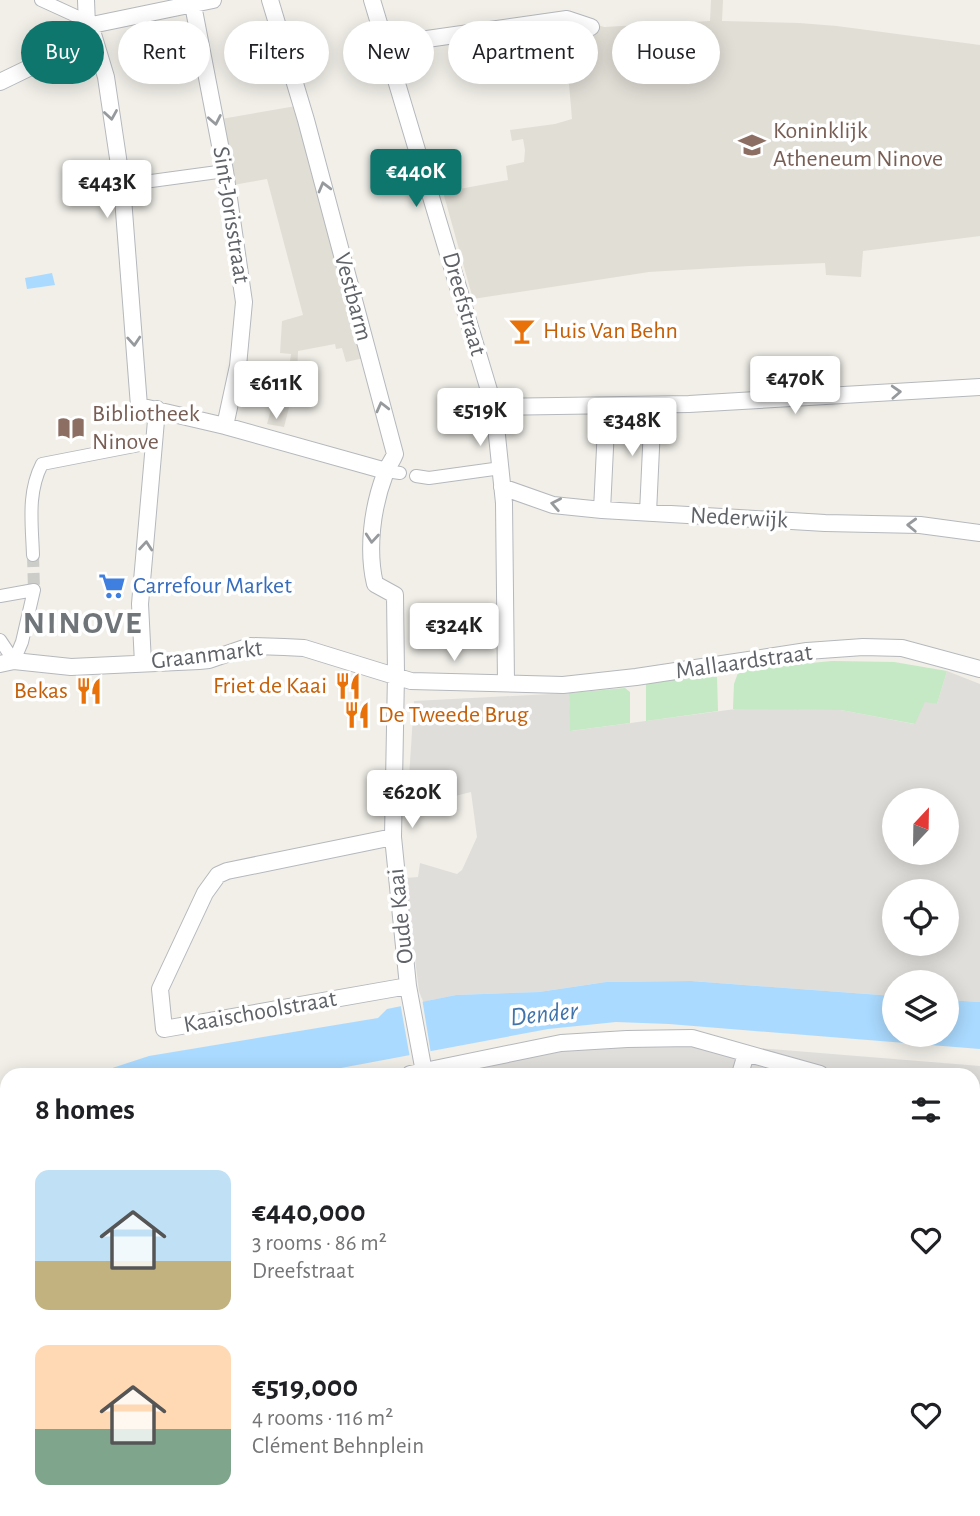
<!DOCTYPE html>
<meta charset="utf-8">
<style>
body{margin:0;font-family:"Alegreya Sans",sans-serif;background:#f6f6f6;color:#202124;height:100vh;display:flex;flex-direction:column;font-size:26px;white-space:nowrap}
*{box-sizing:border-box;margin:0}
p{font-size:23px;color:#757577}
.icon{flex:none;width:38px;height:38px;fill:none;stroke:currentColor;stroke-width:2;stroke-linecap:round;stroke-linejoin:round}
.map{position:relative;flex:1;overflow:hidden}
.sheet{position:absolute;left:0px;top:1068px;width:980px;height:450px;display:flex;flex-direction:column;background:#fff;border-radius:21px 21px 0 0;box-shadow:0 4px 18px #0003}
.sheet>*{flex:none}
.hud{position:absolute;left:21px;top:21px;width:938px;height:63px;display:flex;gap:14px}
.needle{width:46px;rotate:22deg}
.buttons{position:absolute;left:882px;top:788px;display:grid;gap:14px}
.buttons a{display:grid;place-items:center;width:77px;height:77px;border-radius:50%;background:#fff;box-shadow:0 4px 18px #0003;font-size:35px}
.price{position:absolute;translate:-50% -60px;padding:0 16px;border-radius:7px;background:#fff;color:#222;font-size:23px;line-height:46px;filter:drop-shadow(0 2px 4px #0008)}
.price::after{content:'';position:absolute;left:50%;top:42px;width:21px;height:16px;margin-left:-10px;background:inherit;clip-path:polygon(0 0,100% 0,50% 100%)}
.price.on{background:#0f766e;color:#fff}
ul{padding:0;list-style:none}
li{display:flex;align-items:center;gap:21px;height:175px;padding:0 35px}
li span{display:grid;place-items:center;flex:none;width:196px;height:140px;border-radius:14px;color:#555}
li>.icon{margin-inline-start:auto}
span .icon{width:84px;height:84px;fill:#fffc;stroke-width:1}
li b{font-size:30px}
h2{display:flex;justify-content:space-between;align-items:center;height:84px;padding:0 35px;font-size:30px}
.pill{padding:0 24px;border-radius:32px;background:#fff;box-shadow:0 4px 18px #0003;font-size:24px;line-height:63px}
.pill.on{background:#0f766e;color:#fff}
.map>svg:first-child{display:block}
.industrial{fill:#e0deda;fill-rule:evenodd}
.education{fill:#e1ded6}
.green{fill:#c5e8c5}
.water{fill:#aadaff}
.pier{fill:#f1efe8}
.lines{fill:none;stroke-linecap:round;stroke-linejoin:round}
.pedestrian-tunnel{stroke:#ccccc8;stroke-width:12;stroke-dasharray:12 6;stroke-linecap:butt}
.pedestrian-casing{stroke:#b5b8bc;stroke-width:14}
.minor-casing{stroke:#b5b8bc;stroke-width:18}
.pedestrian{stroke:#fff;stroke-width:12}
.minor{stroke:#fff;stroke-width:16}
.oneway{stroke:#979a9d}
.labels{text-anchor:middle;dominant-baseline:central;stroke-width:7;stroke-linejoin:round;paint-order:stroke}
.education-label{font-size:24px;fill:#785e54;stroke:#fff;text-anchor:start}
.street-label{font-size:24px;fill:#5f6368;stroke:#fff}
.food-label{font-size:24px;fill:#c56008;stroke:#fff;text-anchor:start}
.shop-label{font-size:24px;fill:#366cbe;stroke:#fff;text-anchor:start}
.water-label{font-size:26px;font-style:italic;fill:#4174aa;stroke:#fff}
.district-label{font-size:32px;font-weight:bold;letter-spacing:2px;fill:#70757a;stroke:#fff}
</style>
<div class="map">
<svg width="980" height="1516" viewBox="0 0 980 1516">
<rect width="100%" height="100%" fill="#f1efe8"/>
<path class="industrial" d="M 947,671 L 980,684 L 980,1002 L 947,1000 L 947,982 L 894,982 L 894,996 L 691,981 L 606,982 L 539,992 L 456,995 L 423,1002 L 419,991 L 405,878 L 418,877 L 420,863 L 457,874 L 462,870 L 477,837 L 471,792 L 407,808 L 414,701 L 569,693 L 571,731 L 743,708 L 841,710 L 914,724 L 925,701 L 937,704 ZM 894,800 L 947,800 L 947,852 L 894,852 ZM 894,891 L 947,891 L 947,943 L 894,943 Z
M 660,1044 L 771,1049 L 980,1066 L 980,1516 L 235,1516 L 238,1510 L 973,1510 L 973,1074 L 435,1074 L 558,1049 Z
M 7,1350 L 7,1452 L 0,1457 L 0,1354 Z"/>
<path class="education" d="M 711,0 L 723,0 L 722,21 L 799,23 L 837,26 L 980,45 L 980,236 L 863,251 L 861,277 L 826,275 L 825,263 L 749,266 L 649,272 L 473,299 L 443,192 L 508,180 L 506,166 L 524,162 L 525,150 L 523,139 L 512,141 L 510,130 L 555,124 L 572,119 L 564,26 L 592,23 L 604,27 L 710,21 Z
M 296,106 L 364,358 L 346,362 L 342,348 L 336,349 L 335,344 L 298,351 L 297,376 L 284,427 L 267,424 L 279,381 L 287,383 L 291,354 L 280,353 L 282,321 L 303,315 L 267,179 L 233,185 L 221,119 Z"/>
<path class="green" d="M 832,661 L 894,662 L 947,671 L 937,704 L 925,702 L 915,724 L 841,710 L 733,709 L 734,684 L 739,670 Z
M 713,674 L 717,677 L 718,711 L 646,721 L 646,684 Z
M 625,688 L 630,692 L 630,723 L 570,731 L 569,693 Z
M 5,1452 L 7,1510 L 202,1510 L 207,1516 L 0,1516 L 0,1457 Z"/>
<path class="water" d="M 52,273 L 55,285 L 27,289 L 25,278 Z
M 691,981 L 894,996 L 894,1034 L 947,1034 L 947,1000 L 980,1002 L 980,1049 L 669,1024 L 616,1022 L 548,1029 L 309,1074 L 94,1074 L 149,1056 L 378,1018 L 387,1009 L 456,995 L 539,992 L 606,982 Z"/>
<path class="pier" d="M 422,998 L 431,1054 L 410,1058 L 400,1002 Z"/>
<g class="lines">
<path class="pedestrian-tunnel" d="M 33,555 L 34,590"/>
<defs>
<path id="pedestrian" d="M 41,0 L 76,16 L 87,26
M 122,185 L 225,171
M 386,471 L 400,473
M 416,476 L 429,478 L 501,468
M 33,555 C 32,524 27,493 42,464 L 155,442
M 0,596 L 34,590 L 22,642 L 14,661
M 0,640 L 14,661"/>
<path id="minor" d="M 86,0 L 87,26 L 93,34 L 106,77 L 122,185 L 139,406 L 225,426 L 386,471
M 270,0 L 306,120 L 395,454 C 392,462 387,467 385,474 C 372,508 367,550 375,584 L 395,595 L 396,674 L 393,837 L 408,986 L 424,1072
M 372,0 L 494,407 L 504,503 L 506,682
M 193,5 L 225,171 L 244,302 L 238,366 L 225,426
M 385,45 L 567,19 L 591,27
M 0,82 L 33,66 L 87,26 L 213,0
M 494,407 L 689,404 L 980,387
M 502,487 L 553,505 L 602,510 L 825,523 L 920,525 L 980,533
M 602,510 L 607,407
M 648,513 L 653,405
M 143,663 L 140,604 L 157,409
M 0,664 L 14,661 L 71,667 L 199,661 L 209,660 L 250,646 L 284,647 L 304,648 L 411,681 L 563,685 L 636,677 L 807,651 L 863,647 L 902,648 L 980,669
M 393,837 L 227,871 L 218,875 L 205,893 L 160,989 L 164,1029 L 408,986
M 410,1074 L 561,1043 L 627,1039 L 692,1038 L 820,1074
M 740,1074 L 746,1054
M 973,1117 L 980,1119
M 0,1157 L 7,1156
M 213,1510 L 218,1516
M 614,1516 L 616,1510"/>
</defs>
<use href="#pedestrian" class="pedestrian-casing"/>
<use href="#minor" class="minor-casing"/>
<use href="#pedestrian" class="pedestrian"/>
<use href="#minor" class="minor"/>
</g>
<defs><path id="oneway-chevron" d="M-2-3.5L2.5 0L-2 3.5" fill="none" stroke-width="1.6" stroke-linecap="round" stroke-linejoin="round" transform="scale(1.75)"/></defs>
<g class="oneway">
<use href="#oneway-chevron" transform="translate(111 115) rotate(81)"/>
<use href="#oneway-chevron" transform="translate(215 120) rotate(79)"/>
<use href="#oneway-chevron" transform="translate(324 187) rotate(-105)"/>
<use href="#oneway-chevron" transform="translate(134 341) rotate(86)"/>
<use href="#oneway-chevron" transform="translate(896 392) rotate(-3)"/>
<use href="#oneway-chevron" transform="translate(382 407) rotate(-104)"/>
<use href="#oneway-chevron" transform="translate(556 504) rotate(-169)"/>
<use href="#oneway-chevron" transform="translate(912 525) rotate(-178)"/>
<use href="#oneway-chevron" transform="translate(372 538) rotate(95)"/>
<use href="#oneway-chevron" transform="translate(146 546) rotate(-85)"/>
</g>
<defs>
<symbol id="school-bare" viewBox="-9 -9 18 18"><path d="M0-5L7-2L0 1L-7-2ZM-4 1L0 2.5L4 1V4Q0 6-4 4Z" fill="#8d6e63" stroke="#fff" stroke-width="2.5" paint-order="stroke"/></symbol>
<symbol id="bar-bare" viewBox="-9 -9 18 18"><path d="M-6-5H6L.8 .8V4.5H3.5V6h-7V4.5H-.8V.8Z" fill="#e8710a" stroke="#fff" stroke-width="2.5" paint-order="stroke"/></symbol>
<symbol id="library-bare" viewBox="-9 -9 18 18"><path d="M-6-4Q-3-5.5-.7-3.5V5Q-3 3-6 4ZM6-4Q3-5.5 .7-3.5V5Q3 3 6 4Z" fill="#8d6e63" stroke="#fff" stroke-width="2.5" paint-order="stroke"/></symbol>
<symbol id="supermarket-bare" viewBox="-9 -9 18 18"><path d="M-6-5.5h2.5l.6 2H6L4.5 2H-2.5L-4.4-4H-6ZM-1.5 3.2a1.3 1.3 0 1 0 .1 0ZM3 3.2a1.3 1.3 0 1 0 .1 0Z" fill="#3f7fe0" stroke="#fff" stroke-width="2.5" paint-order="stroke"/></symbol>
<symbol id="restaurant-bare" viewBox="-9 -9 18 18"><path d="M-5-6h1v4h1v-4h1v4h1v-4h1v5L-1.5 .5V6h-2V.5L-5-1ZM5-6V6H3V1.5H1.5Q1.5-4 5-6Z" fill="#e8710a" stroke="#fff" stroke-width="2.5" paint-order="stroke"/></symbol>
</defs>
<g fill-rule="evenodd">
<use href="#school-bare" x="733" y="126" width="38" height="38"/>
<use href="#bar-bare" x="503" y="312" width="38" height="38"/>
<use href="#library-bare" x="52" y="409" width="38" height="38"/>
<use href="#supermarket-bare" x="93" y="567" width="38" height="38"/>
<use href="#restaurant-bare" x="329" y="667" width="38" height="38"/>
<use href="#restaurant-bare" x="70" y="672" width="38" height="38"/>
<use href="#restaurant-bare" x="338" y="696" width="38" height="38"/>
</g>
<g class="labels">
<g class="education-label">
<text x="773" y="131">Koninklijk<tspan x="773" dy="28">Atheneum Ninove</tspan></text>
<text x="92" y="414">Bibliotheek<tspan x="92" dy="28">Ninove</tspan></text>
</g>
<g class="street-label">
<text transform="translate(231 215) rotate(81)">Sint-Jorisstraat</text>
<text transform="translate(353 297) rotate(75)">Vestbarm</text>
<text transform="translate(464 304) rotate(74)">Dreefstraat</text>
<text transform="translate(739 518) rotate(3)">Nederwijk</text>
<text transform="translate(207 655) rotate(-7)">Graanmarkt</text>
<text transform="translate(744 662) rotate(-8)">Mallaardstraat</text>
<text transform="translate(401 916) rotate(-96)">Oude Kaai</text>
<text transform="translate(260 1012) rotate(-10)">Kaaischoolstraat</text>
</g>
<g class="food-label">
<text x="543" y="331">Huis Van Behn</text>
<text x="327" y="686" text-anchor="end">Friet de Kaai</text>
<text x="68" y="691" text-anchor="end">Bekas</text>
<text x="378" y="715">De Tweede Brug</text>
</g>
<g class="shop-label">
<text x="133" y="586">Carrefour Market</text>
</g>
<g class="water-label">
<text transform="translate(544 1014) rotate(-6)">Dender</text>
</g>
<g class="district-label">
<text x="83" y="623">NINOVE</text>
</g>
</g>
</svg>
<div class="buttons">
<a><svg class="needle" viewBox="-14 -14 28 28"><path d="M0-13l5 13h-10z" fill="#e53935"/><path d="M0 13l5-13h-10z" fill="#757577"/></svg></a>
<a><svg class="icon" aria-label="locate" viewBox="0 0 24 24"><circle cx="12" cy="12" r="6"/><path d="M12 2v4M12 18v4M2 12h4M18 12h4"/></svg></a>
<a><svg class="icon" aria-label="layers" viewBox="0 0 24 24"><path d="M12 4l9 5-9 5-9-5zM3 14l9 5 9-5"/></svg></a>
</div>
<b class="price on" style="left:416px;top:209px">€440K</b>
<b class="price" style="left:107px;top:220px">€443K</b>
<b class="price" style="left:795px;top:416px">€470K</b>
<b class="price" style="left:276px;top:421px">€611K</b>
<b class="price" style="left:480px;top:448px">€519K</b>
<b class="price" style="left:632px;top:458px">€348K</b>
<b class="price" style="left:454px;top:663px">€324K</b>
<b class="price" style="left:412px;top:830px">€620K</b>
<div class="hud">
<a class="pill on">Buy</a>
<a class="pill">Rent</a>
<a class="pill">Filters</a>
<a class="pill">New</a>
<a class="pill">Apartment</a>
<a class="pill">House</a>
</div>
<section class="sheet">
<h2>8 homes<svg class="icon" aria-label="filters" viewBox="0 0 24 24"><path d="M4 7h16M4 17h16"/><circle cx="9" cy="7" r="2"/><circle cx="15" cy="17" r="2"/></svg></h2>
<ul>
<li><span style="background:linear-gradient(#bfe0f5 65%,#c2b280 0)"><svg class="icon" aria-label="home" viewBox="0 0 24 24"><path d="M3 11l9-7 9 7M6 9v11h12V9"/></svg></span><div><b>€440,000</b><p>3 rooms · 86 m²</p><p>Dreefstraat</p></div><svg class="icon" aria-label="heart" viewBox="0 0 24 24"><path d="M12 20l-8-8c-3-5 5-10 8-4 3-6 11-1 8 4z"/></svg></li>
<li><span style="background:linear-gradient(#ffd9b3 60%,#7fa58c 0)"><svg class="icon" aria-label="home" viewBox="0 0 24 24"><path d="M3 11l9-7 9 7M6 9v11h12V9"/></svg></span><div><b>€519,000</b><p>4 rooms · 116 m²</p><p>Clément Behnplein</p></div><svg class="icon" aria-label="heart" viewBox="0 0 24 24"><path d="M12 20l-8-8c-3-5 5-10 8-4 3-6 11-1 8 4z"/></svg></li>
</ul>
</section>
</div>
